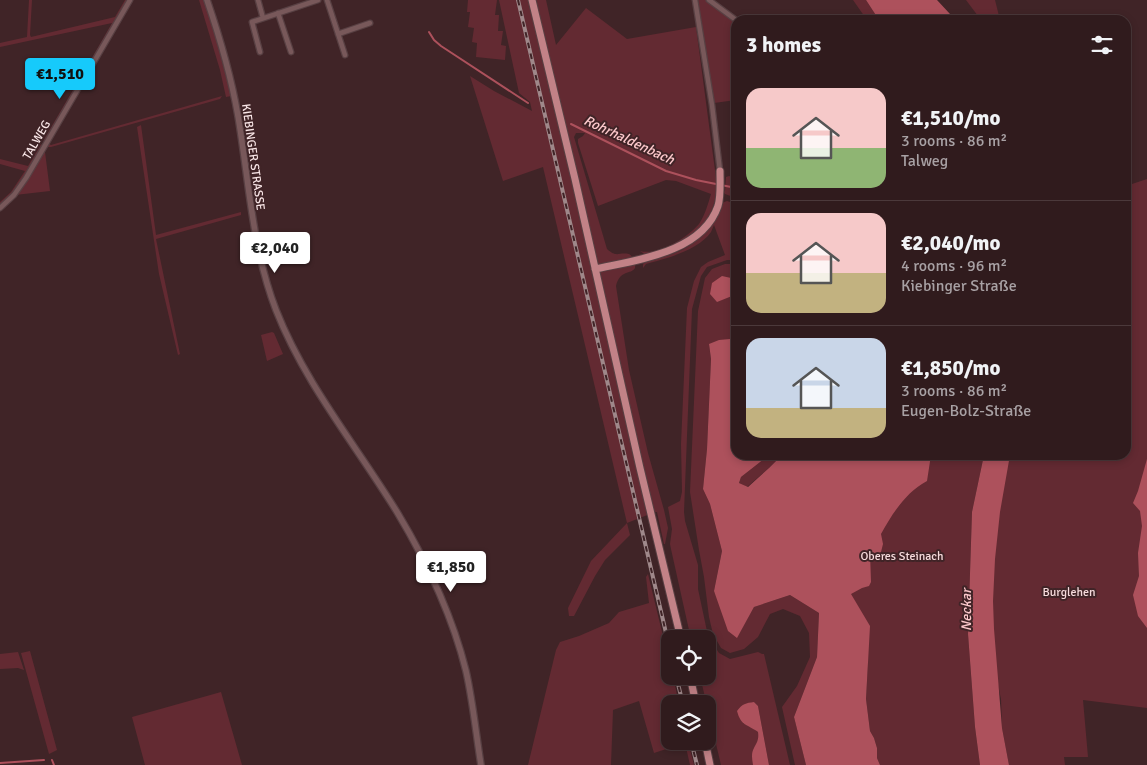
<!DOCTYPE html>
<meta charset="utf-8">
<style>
body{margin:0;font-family:Signika,sans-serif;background:#382426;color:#f1f3f6;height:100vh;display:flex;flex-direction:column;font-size:19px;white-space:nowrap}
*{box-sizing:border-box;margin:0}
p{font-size:16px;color:#a8a1a4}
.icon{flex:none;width:28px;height:28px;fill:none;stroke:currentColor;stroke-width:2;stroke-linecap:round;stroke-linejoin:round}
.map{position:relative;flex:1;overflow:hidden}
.side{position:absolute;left:731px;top:15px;width:400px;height:445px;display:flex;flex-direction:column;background:#301b1d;border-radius:15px;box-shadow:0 2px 8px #0003,0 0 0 1px #4b393b}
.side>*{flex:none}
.tools{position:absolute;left:661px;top:630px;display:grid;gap:10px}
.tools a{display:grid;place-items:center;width:55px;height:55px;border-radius:10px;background:#301b1d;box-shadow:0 2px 8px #0003,0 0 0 1px #4b393b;font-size:25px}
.price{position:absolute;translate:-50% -42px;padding:0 11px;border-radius:5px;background:#fff;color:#222;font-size:16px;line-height:32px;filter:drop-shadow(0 1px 2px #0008)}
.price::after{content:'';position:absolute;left:50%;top:30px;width:15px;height:11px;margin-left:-8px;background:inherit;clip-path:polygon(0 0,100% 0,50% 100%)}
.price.on{background:#16cafb;color:#111}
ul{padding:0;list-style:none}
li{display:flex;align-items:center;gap:15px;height:125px;padding:0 15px}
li+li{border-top:1px solid #4b393b}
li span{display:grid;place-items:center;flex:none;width:140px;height:100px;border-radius:15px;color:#555}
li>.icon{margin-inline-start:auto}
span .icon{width:60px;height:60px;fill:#fffc;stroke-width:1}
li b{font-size:21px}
h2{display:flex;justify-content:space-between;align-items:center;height:60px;padding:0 15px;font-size:21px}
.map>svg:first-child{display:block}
.green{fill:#632a32}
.water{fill:#ad515c}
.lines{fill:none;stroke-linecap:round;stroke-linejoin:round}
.stream{stroke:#ad515c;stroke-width:2}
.minor-casing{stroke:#584043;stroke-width:7}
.tertiary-casing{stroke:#584043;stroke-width:8}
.primary-casing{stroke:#584043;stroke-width:9}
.minor{stroke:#78585a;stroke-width:4.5}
.tertiary{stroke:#78585a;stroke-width:5.5}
.primary{stroke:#c28287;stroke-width:7}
.rail-casing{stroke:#9f888a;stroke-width:4}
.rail{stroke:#402427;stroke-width:2;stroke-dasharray:5.5;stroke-linecap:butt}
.labels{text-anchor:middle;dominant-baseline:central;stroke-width:4;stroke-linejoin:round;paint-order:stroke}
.street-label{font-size:12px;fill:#f9e6e7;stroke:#402427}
.park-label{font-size:12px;fill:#f6dbdc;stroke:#402427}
.water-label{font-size:14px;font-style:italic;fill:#fdc9cc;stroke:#402427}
</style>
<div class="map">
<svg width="1147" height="765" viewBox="0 0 1147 765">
<rect width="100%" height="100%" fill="#402427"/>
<path class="green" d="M 29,0 L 32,0 L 30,35 L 31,37 L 115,17 L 125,0 L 128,0 L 47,139 L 43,141 L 97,49 L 112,23 L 0,47 L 0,43 L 27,37 Z
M 199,0 L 204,0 L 216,38 L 231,96 L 226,97 L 220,70 Z
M 468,0 L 497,0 L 495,15 L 499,15 L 498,31 L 503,31 L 501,45 L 506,46 L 505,60 L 476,57 L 477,43 L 472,42 L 474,28 L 468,27 L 470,12 L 467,12 Z
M 499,0 L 546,0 L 556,45 L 586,8 L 627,39 L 696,27 L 716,178 C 716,184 717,189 716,194 C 714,214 698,235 680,244 C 669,249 657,251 646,255 L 640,251 C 658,256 687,238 699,224 C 705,215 708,204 711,194 L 676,181 L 666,180 L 598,206 L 578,143 L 578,139 L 583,136 L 585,133 L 576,133 L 574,137 L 607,249 C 617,258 618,252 629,254 C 632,255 636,264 635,268 C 631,275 620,269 616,286 L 629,370 L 648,453 L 664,510 L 668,528 L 665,544 L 664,544 L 657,512 L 655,512 L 627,523 L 630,535 L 605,560 L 595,576 L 574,616 L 569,616 L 568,608 L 591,561 L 627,523 L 543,167 L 503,181 L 470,76 L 494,91 L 532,111 L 530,102 L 519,93 Z
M 698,0 L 706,0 L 736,23 L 736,100 L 714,103 Z
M 853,0 L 866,0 L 879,20 L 867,20 Z
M 966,0 L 995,0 L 1000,20 L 981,20 Z
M 222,96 L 220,99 L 51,147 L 48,147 L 48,145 L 49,144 L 51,145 Z
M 141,125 L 156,235 L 241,212 L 241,215 L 156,239 L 180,354 L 178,355 L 159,274 L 137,127 Z
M 41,144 L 43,147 C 30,169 19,189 0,207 L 0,202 L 11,192 L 25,171 L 0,164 L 0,159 L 28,166 Z
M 44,152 L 45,152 L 50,191 L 15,195 Z
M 729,176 L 736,178 L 736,198 L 725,194 L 724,192 L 725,191 L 726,177 Z
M 1147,179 L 1147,708 L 1083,700 L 1088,757 L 1064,757 L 1065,765 L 1009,765 L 1002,728 L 1001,699 L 989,642 L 990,568 L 1006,455 L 1126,455 L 1126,186 Z
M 727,201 L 736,204 L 736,260 L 727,260 L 707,267 L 701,276 L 692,309 L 684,512 L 685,521 L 698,565 L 698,589 L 708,636 L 719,653 L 730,659 L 758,652 L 762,654 L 764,654 L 790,765 L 769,765 L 758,706 L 754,702 L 743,723 L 751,727 L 758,732 L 759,738 C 754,751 752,750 753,765 L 721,765 L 700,676 L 708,676 L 708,639 L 691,639 L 671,549 L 670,544 L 672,529 L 668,507 L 680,501 L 682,492 L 681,444 L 687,308 L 694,281 L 701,267 L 708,262 L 725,255 L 714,225 C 713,227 712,230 711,232 C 699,250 665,259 646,264 L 643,268 C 643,264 643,263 646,261 C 652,257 662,257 669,255 C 693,248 716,227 722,203 Z
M 725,264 L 736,264 L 736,348 L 735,345 L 709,345 L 711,359 L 707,449 L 703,489 L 710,504 L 722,551 L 714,591 L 737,637 L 754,607 L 790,595 L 819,613 L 817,657 L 794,717 L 806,765 L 795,765 L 782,707 L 797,686 L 810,657 L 809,633 L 800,616 L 783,609 L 770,614 L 758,637 L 744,649 L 730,653 L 721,648 L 713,634 L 709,617 L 704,577 L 699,550 L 690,492 L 698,311 L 705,278 L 712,269 Z
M 272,332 L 274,333 L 283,354 L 267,361 L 261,335 Z
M 769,455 L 782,455 L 769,468 L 747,487 L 739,483 L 741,477 Z
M 931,455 L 984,455 L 972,512 L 968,634 L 975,727 L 980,765 L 880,765 L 877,758 L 877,748 L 874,738 L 870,731 L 866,699 L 868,662 L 826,529 L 931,457 Z
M 648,574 L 670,665 L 670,676 L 673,676 L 679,704 L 670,704 L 670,741 L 688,741 L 694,765 L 690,765 L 685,743 L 654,753 L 639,701 L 613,710 L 611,765 L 528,765 L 556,650 L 560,642 L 579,636 L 609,623 L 619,612 L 649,603 L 646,577 Z
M 30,651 L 57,750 L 49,754 L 21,653 Z
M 18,652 L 24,670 L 18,668 L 0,669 L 0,654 Z
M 221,692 L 242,765 L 145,765 L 132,717 Z"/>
<path class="water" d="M 866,0 L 937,0 L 950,14 L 954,17 L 952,20 L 879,20 Z
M 722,276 L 731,278 L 732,296 L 717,302 L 710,294 L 712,283 Z
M 730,339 L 736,348 L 736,455 L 769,455 L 741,477 L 739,483 L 748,487 L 769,468 L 782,455 L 931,455 L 927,481 C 906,492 892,514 881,534 L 883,544 L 881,552 L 878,554 L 870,553 L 871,582 L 869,586 L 862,588 L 851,594 L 870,626 L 866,699 L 870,731 L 874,738 L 877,748 L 877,758 L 880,765 L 806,765 L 794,717 L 817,657 L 819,613 L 790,595 L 754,607 L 737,638 L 728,631 L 714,591 L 722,551 L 710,504 L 703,489 L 707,449 L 711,359 L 709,344 L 719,340 Z
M 984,455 L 1010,455 L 1000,512 L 995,559 L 993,601 L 994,629 L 1002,728 L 1009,765 L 980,765 L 975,727 L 968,634 L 972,512 Z
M 1147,459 L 1147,630 L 1147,628 L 1138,616 L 1133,595 L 1139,576 L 1138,553 L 1142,526 L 1140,511 L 1133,503 L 1138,491 Z
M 754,702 L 758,706 L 769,765 L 753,765 C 752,759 751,753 754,748 C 757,742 759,740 758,732 C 747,724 741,726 737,711 C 742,704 746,703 754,702 Z"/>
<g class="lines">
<path class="stream" d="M 429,32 L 434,40 L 441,46 L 528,103
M 571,124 L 666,171 L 696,180 L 736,188
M 52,760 L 54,765
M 0,763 L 44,760"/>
<defs>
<path id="minor" d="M 258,0 L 263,18
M 327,0 L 345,55
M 695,0 L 712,105 L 720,171
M 709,0 L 736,20
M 278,13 L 291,52
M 338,34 L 370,23
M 260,52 L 252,22 L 318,0
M 0,208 L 14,195 L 26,178 L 130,0"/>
<path id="tertiary" d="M 207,0 C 220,38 231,76 238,116 C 249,181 252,248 276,310 C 305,384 356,445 397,512 C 427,562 452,614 466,671 C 473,702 476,734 481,765"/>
<path id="primary" d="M 532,0 L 575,179 L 640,468 L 681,639
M 595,269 C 636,260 702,253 718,206 C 721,196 720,182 720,171
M 690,676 L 696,704
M 705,741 L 710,765"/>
</defs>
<use href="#minor" class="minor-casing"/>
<use href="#tertiary" class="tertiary-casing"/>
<use href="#primary" class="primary-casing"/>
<use href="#minor" class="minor"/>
<use href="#tertiary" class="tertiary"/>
<use href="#primary" class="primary"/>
<defs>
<path id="rail" d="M 518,0 L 670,650
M 676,676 L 683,704
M 691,741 L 697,765"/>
</defs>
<use href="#rail" class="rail-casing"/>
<use href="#rail" class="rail"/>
</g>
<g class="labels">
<g class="street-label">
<text transform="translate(37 140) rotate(-60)">TALWEG</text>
<text transform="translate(253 157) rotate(82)">KIEBINGER STRASSE</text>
</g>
<g class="park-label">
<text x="902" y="556">Oberes Steinach</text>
<text x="1069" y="592">Burglehen</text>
</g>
<g class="water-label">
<text transform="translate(629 140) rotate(25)">Rohrhaldenbach</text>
<text transform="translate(966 610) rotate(-90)">Neckar</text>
</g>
</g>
</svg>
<div class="tools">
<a><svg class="icon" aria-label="locate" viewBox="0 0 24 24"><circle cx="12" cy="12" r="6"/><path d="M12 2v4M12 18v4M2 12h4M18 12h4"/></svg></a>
<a><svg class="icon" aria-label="layers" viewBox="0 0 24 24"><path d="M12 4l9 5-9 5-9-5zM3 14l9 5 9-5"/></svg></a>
</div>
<b class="price on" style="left:60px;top:100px">€1,510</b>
<b class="price" style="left:275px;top:274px">€2,040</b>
<b class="price" style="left:451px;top:593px">€1,850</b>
<section class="side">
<h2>3 homes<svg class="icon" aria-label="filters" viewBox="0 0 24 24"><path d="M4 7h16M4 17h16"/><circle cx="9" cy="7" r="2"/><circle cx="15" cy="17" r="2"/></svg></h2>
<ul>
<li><span style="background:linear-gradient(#f6c9c9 60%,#8fb573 0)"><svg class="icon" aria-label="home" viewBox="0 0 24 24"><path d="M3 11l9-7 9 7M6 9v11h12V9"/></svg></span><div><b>€1,510/mo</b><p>3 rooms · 86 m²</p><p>Talweg</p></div></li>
<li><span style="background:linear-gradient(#f6c9c9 60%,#c2b280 0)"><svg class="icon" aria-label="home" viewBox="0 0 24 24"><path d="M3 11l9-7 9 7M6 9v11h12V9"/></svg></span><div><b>€2,040/mo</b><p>4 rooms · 96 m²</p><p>Kiebinger Straße</p></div></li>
<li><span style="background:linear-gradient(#c9d6e8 70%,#c2b280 0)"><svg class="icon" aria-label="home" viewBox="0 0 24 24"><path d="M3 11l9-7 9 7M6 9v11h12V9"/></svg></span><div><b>€1,850/mo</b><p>3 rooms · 86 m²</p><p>Eugen-Bolz-Straße</p></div></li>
</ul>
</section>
</div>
